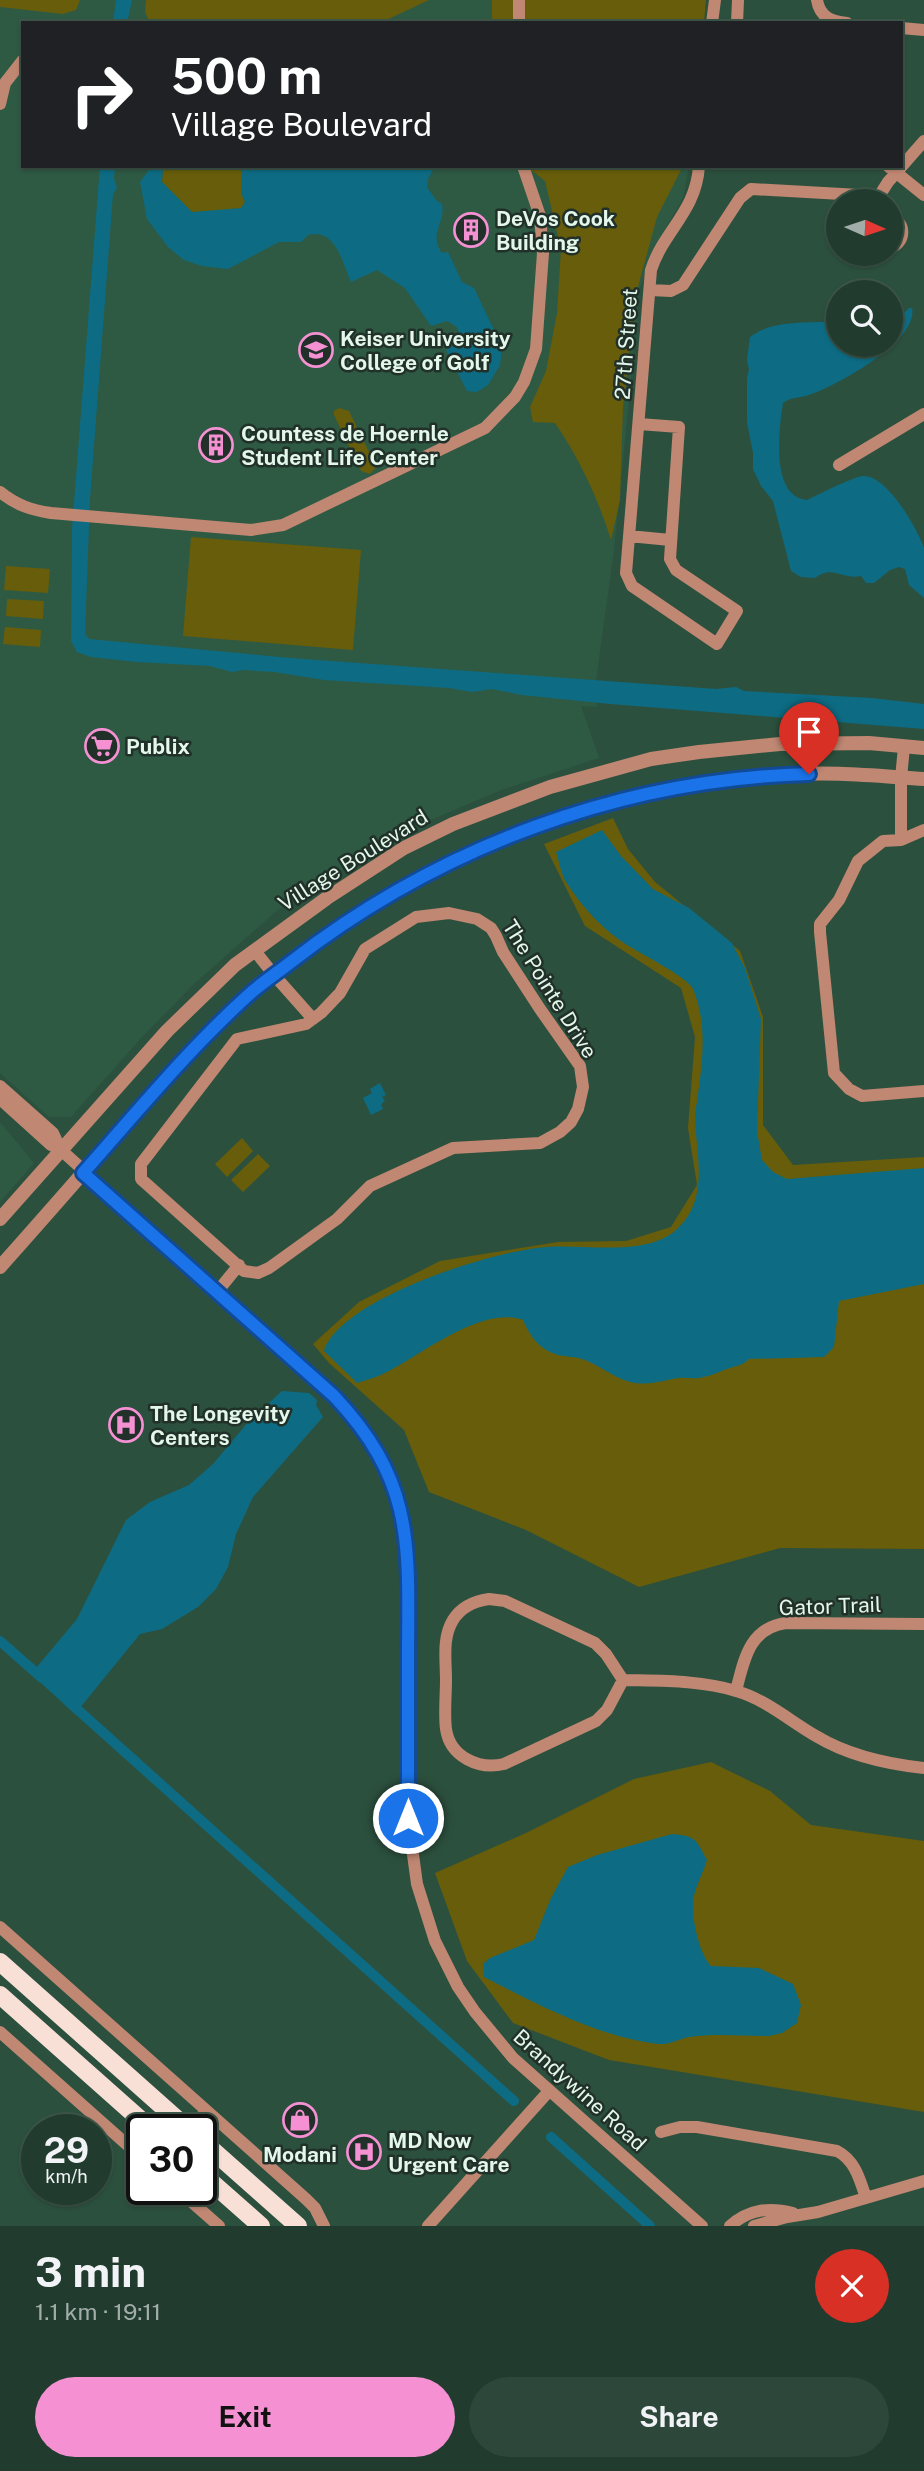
<!DOCTYPE html>
<meta charset="utf-8">
<style>
:root{--surface:#213c2e;--page:#2d473a;--text:#f1f3f6;--muted:#a2adaa;--line:#3e564a;--accent:#f591d3}
body{margin:0;font-family:"Public Sans",sans-serif;background:var(--page);color:var(--text);height:100vh;display:flex;flex-direction:column;font-size:26px;white-space:nowrap}
*{box-sizing:border-box;margin:0}
p{font-size:23px;color:var(--muted)}
.icon{flex:none;width:38px;height:38px;fill:none;stroke:currentColor;stroke-width:2;stroke-linecap:round;stroke-linejoin:round}
.map{position:relative;height:2226px;overflow:hidden}
.side{display:flex;flex-direction:column;background:var(--surface);flex:1}
.side>*{flex:none}
.banner{position:absolute;left:21px;top:21px;width:882px;height:147px;border-radius:0px;box-shadow:0 2px 5px #0004,0 0 0 2px var(--line);background:#202124;color:#fff;overflow:hidden}
.needle{width:46px;rotate:93deg}
.buttons{position:absolute;left:826px;top:189px;display:grid;gap:14px}
.buttons a{display:grid;place-items:center;width:77px;height:77px;border-radius:50%;background:var(--surface);box-shadow:0 2px 5px #0004,0 0 0 2px var(--line);font-size:35px}
.speed{position:absolute;left:21px;top:2114px;display:flex;gap:14px;font-size:35px;font-weight:700;text-align:center}
.speed>*{display:grid;place-content:center;width:91px;height:91px;border-radius:50%;background:var(--surface);box-shadow:0 2px 5px #0004,0 0 0 2px var(--line);line-height:1}
.speed small{font-size:18px;font-weight:400}
.speed .limit{border:4px solid #111;border-radius:10px;background:#fff;color:#111}
.pin{position:absolute;display:grid;place-items:center;width:60px;height:60px;color:#fff;margin:-72px -30px;border-radius:50% 50% 50% 0;rotate:-45deg;box-shadow:0 0 7px #0007}
.pin .icon{rotate:45deg}
.me{position:absolute;width:77px;margin:-38px;rotate:0deg;stroke-linejoin:round;filter:drop-shadow(0 0 5px #0008)}
.turn{display:flex;align-items:center;gap:24px;height:147px;padding:0 35px;font-size:32px}
.turn .icon{width:91px;height:91px;stroke-width:2.5}
.turn b{display:block;font-size:49px;line-height:60px}
.round{display:grid;place-items:center;flex:none;width:74px;height:74px;border-radius:37px;background:var(--page)}
.head{display:flex;align-items:center;justify-content:space-between;height:119px;padding:0 35px}
h1{font-size:42px;font-weight:700;line-height:52px}
.button{display:flex;gap:14px;margin-top:auto;padding:14px 35px}
.button a{flex:1;height:80px;border-radius:42px;background:var(--accent);color:#111;font-size:28px;font-weight:700;line-height:80px;text-align:center}
.button a+a{background:var(--page);color:var(--text)}
.map>svg:first-child{display:block}
.built{fill:#2e5a44}
.green{fill:#675d0a}
.water{fill:#0d6c84}
.lines{fill:none;stroke-linecap:round;stroke-linejoin:round}
.canal{stroke:#0d6c84;stroke-width:10}
.minor{stroke:#c08773;stroke-width:12}
.tertiary{stroke:#c08773;stroke-width:14}
.primary{stroke:#f8e0d7;stroke-width:18}
.route-casing{stroke:#114b97;stroke-width:18}
.route{stroke:#1a73e8;stroke-width:12}
.labels{text-anchor:middle;dominant-baseline:central;stroke-width:5;stroke-linejoin:round;paint-order:stroke}
.poi-label{font-size:21px;font-weight:bold;fill:#e3f7eb;stroke:#213129;text-anchor:start}
.street-label{font-size:21px;fill:#e3f7eb;stroke:#213129}
</style>
<div class="map">
<svg width="924" height="2226" viewBox="0 0 924 2226">
<rect width="100%" height="100%" fill="#2c503e"/>
<path class="built" d="M 0,0 L 704,0 L 703,23 L 23,23 L 23,166 L 689,166 L 683,198 L 664,231 L 640,288 L 614,550 L 596,680 L 597,707 L 581,706 L 599,758 L 501,790 L 433,819 L 363,856 L 274,913 L 195,983 L 143,1036 L 71,1117 L 49,1117 L 0,1073 Z
M 0,1122 L 34,1163 L 0,1202 Z"/>
<path class="green" d="M 0,0 L 80,0 L 76,10 L 63,14 L 0,7 Z
M 146,0 L 429,0 L 380,23 L 150,23 L 145,12 Z
M 492,0 L 706,0 L 704,23 L 492,23 Z
M 155,166 L 241,166 L 241,193 L 245,202 L 241,208 L 236,210 L 192,212 L 162,182 L 163,168 Z
M 526,166 L 683,166 L 657,217 L 636,294 L 623,407 L 620,500 L 611,540 C 598,498 580,460 555,423 L 533,422 L 530,407 L 546,371 L 557,313 L 561,249 L 545,181 Z
M 339,408 L 349,411 L 373,460 L 376,467 L 370,474 L 361,471 L 334,415 L 334,411 Z
M 191,537 L 361,550 L 353,650 L 183,636 Z
M 6,566 L 50,569 L 48,593 L 4,590 Z
M 7,599 L 44,601 L 43,619 L 6,616 Z
M 5,627 L 41,630 L 40,647 L 3,644 Z
M 613,818 L 628,849 L 655,882 L 740,951 L 763,1017 L 763,1125 L 793,1165 L 924,1157 L 924,1549 L 780,1548 L 639,1587 L 526,1530 L 429,1492 L 404,1430 L 329,1363 L 313,1344 L 359,1302 L 440,1261 L 558,1242 L 626,1241 L 671,1227 L 697,1185 L 688,1128 L 695,1037 L 681,988 L 585,926 L 544,844 Z
M 242,1138 L 253,1151 L 227,1177 L 215,1164 Z
M 258,1154 L 270,1166 L 243,1192 L 231,1180 Z
M 711,1762 L 770,1791 L 811,1825 L 924,1841 L 924,2112 L 609,2060 L 513,2023 L 467,1961 L 435,1873 L 526,1833 L 634,1779 Z"/>
<path class="water" d="M 116,0 L 132,0 L 127,23 L 113,23 Z
M 100,166 L 115,166 L 114,179 L 117,188 L 113,194 L 90,499 L 85,634 L 89,639 L 290,658 L 716,689 L 736,687 L 744,691 L 872,698 L 924,704 L 924,729 L 610,704 L 522,695 L 492,689 L 472,692 L 449,688 L 324,680 L 274,672 L 244,670 L 232,672 L 210,666 L 137,662 L 91,657 L 77,652 L 71,641 L 72,529 Z
M 152,166 L 163,167 L 162,182 L 192,212 L 241,208 L 245,202 L 241,193 L 241,166 L 435,166 L 428,179 L 427,187 L 436,200 L 442,204 C 446,223 428,233 442,253 L 448,252 L 462,282 L 474,288 L 502,347 L 500,365 L 488,385 L 477,392 L 467,391 L 446,350 L 456,344 L 459,333 L 457,327 L 447,321 L 431,326 L 405,288 L 377,270 L 351,282 C 342,262 336,228 308,235 L 301,242 L 279,242 L 228,269 L 202,266 L 184,260 L 168,247 L 147,219 L 140,182 Z
M 909,308 L 912,308 C 919,341 836,386 809,395 C 799,398 791,397 783,403 C 779,429 770,497 807,500 C 820,494 850,478 863,476 C 887,475 917,528 924,548 C 924,556 924,587 924,598 L 909,585 L 905,569 L 899,567 L 890,570 L 874,583 L 866,583 L 861,576 C 842,580 833,564 815,578 L 801,577 L 791,571 L 773,501 L 761,486 L 753,469 L 753,453 L 747,422 L 747,378 L 749,369 L 747,360 L 750,337 C 775,318 809,325 838,320 L 838,345 L 891,345 L 891,320 L 899,318 Z
M 602,830 L 621,856 L 653,889 L 689,908 L 732,943 L 745,968 L 761,1019 L 757,1131 L 762,1160 L 773,1172 L 787,1179 L 924,1168 L 924,1284 L 839,1301 L 834,1347 L 824,1357 L 749,1359 C 741,1366 739,1365 730,1368 C 720,1371 712,1376 699,1378 C 692,1379 685,1377 678,1378 C 661,1381 648,1386 630,1382 C 614,1378 598,1364 582,1359 C 573,1356 564,1357 555,1354 C 538,1348 530,1336 523,1320 C 480,1305 421,1356 383,1374 C 375,1378 365,1380 357,1383 L 324,1351 C 341,1298 495,1250 547,1247 C 584,1244 646,1257 676,1230 C 709,1201 697,1158 695,1120 C 695,1111 697,1103 698,1094 C 703,1060 707,1022 693,989 C 688,977 637,952 624,943 C 601,928 580,904 566,882 C 561,874 559,861 556,852 Z
M 380,1083 L 386,1095 L 382,1097 L 385,1101 L 381,1104 L 383,1109 L 371,1115 L 363,1098 L 372,1093 L 370,1089 Z
M 282,1391 L 309,1393 L 317,1400 L 316,1405 L 323,1417 L 253,1497 L 236,1534 L 228,1567 L 216,1589 L 198,1607 L 162,1629 L 140,1634 L 75,1714 L 31,1674 L 77,1619 L 126,1520 L 150,1502 L 189,1485 L 213,1464 L 249,1421 Z
M 672,1834 C 697,1836 696,1840 707,1860 C 704,1871 698,1881 695,1892 C 689,1911 698,1952 711,1966 L 759,1968 L 793,1984 L 801,2005 L 797,2023 L 782,2033 L 769,2036 C 743,2036 715,2033 689,2037 C 678,2039 671,2045 658,2044 C 598,2037 537,2004 484,1977 L 483,1964 L 490,1958 L 534,1940 L 551,1898 L 568,1867 L 597,1855 Z"/>
<g class="lines">
<path class="canal" d="M 0,1641 L 42,1678
M 68,1701 L 514,2101
M 551,2137 L 650,2226"/>
<path class="minor" d="M 817,0 C 820,18 832,21 847,23
M 519,23 L 519,0
M 712,23 L 715,0
M 737,23 L 738,0
M 901,28 L 924,30
M 0,104 L 5,83 L 23,60
M 888,166 L 924,195
M 876,201 L 888,182 L 924,141
M 891,217 C 906,224 906,240 891,248
M 650,290 L 671,291 L 683,285 L 740,198 L 751,189 L 877,196
M 639,424 L 679,427 L 670,559 L 676,570 L 737,611 L 717,644 L 632,586 L 626,573 L 651,270 C 664,230 696,212 699,166
M 839,465 L 924,414
M 0,492 C 16,505 31,510 51,513 L 251,530 L 283,525 L 485,428 L 515,397 L 524,382 L 536,349 L 543,253 L 540,216 L 523,166
M 629,536 L 670,540
M 924,830 L 901,840 L 883,841 L 858,861 L 839,900 L 820,924 L 820,932 L 834,1073 L 849,1089 L 862,1096 L 924,1091
M 901,840 L 901,778 L 904,747
M 449,913 L 477,919 L 491,928 L 496,936 L 503,952 L 540,1009 L 580,1066 L 583,1087 L 578,1109 L 571,1122 L 560,1132 L 540,1143 L 453,1148 L 370,1186 L 337,1219 L 269,1268 L 258,1273 L 244,1271 L 141,1179 L 141,1164 L 237,1039 L 306,1024 L 321,1013 L 340,993 L 365,949 L 416,917 Z
M 255,951 L 274,975 L 313,1019
M 0,1086 L 53,1133 L 61,1150
M 0,1099 L 51,1145 L 61,1150 L 334,1396 C 377,1441 401,1491 408,1553 L 408,1818 L 417,1884 L 435,1941 L 458,1987 L 475,2012 L 513,2058 L 702,2226
M 217,1292 L 239,1265
M 489,1599 L 505,1601 L 595,1643 L 606,1654 L 623,1680 L 607,1710 L 596,1721 L 504,1764 C 479,1770 450,1757 446,1729 C 444,1713 446,1696 446,1680 C 446,1660 442,1638 453,1620 C 461,1607 475,1601 489,1599 Z
M 623,1680 C 660,1681 700,1680 736,1691 C 765,1699 790,1721 816,1736 C 849,1756 886,1764 924,1768
M 736,1691 C 744,1660 749,1628 786,1623 L 924,1624
M 0,1927 L 306,2199 L 315,2208 L 324,2226
M 0,2032 L 142,2158
M 187,2130 L 207,2111
M 661,2132 L 680,2127 L 697,2127 L 837,2151 C 855,2160 860,2180 866,2198
M 177,2189 L 219,2226
M 428,2226 L 549,2091
M 730,2226 C 749,2209 769,2207 793,2213
M 754,2226 L 787,2217 L 818,2212 L 924,2181"/>
<path class="tertiary" d="M 0,1219 L 167,1031 L 235,965 L 327,898 L 404,848 L 453,824 L 550,787 L 651,759 L 699,752 L 780,744 L 869,743 L 924,748
M 0,1267 C 42,1220 83,1173 124,1126 C 166,1079 206,1032 254,991 C 400,864 589,789 781,775 C 829,771 876,776 924,779"/>
<path class="primary" d="M 0,1962 L 189,2130
M 0,1995 L 152,2130
M 201,2140 L 298,2226
M 201,2173 L 261,2226"/>
</g>
<g class="lines">
<g class="route-casing">
<path id="route" d="M 408,1818 C 408,1761 408,1704 408,1647 C 409,1540 412,1479 334,1396 L 83,1173 C 138,1111 191,1046 253,991 C 265,981 278,972 291,962 C 439,847 621,779 809,774"/>
</g>
<use href="#route" class="route"/>
</g>
<defs>
<g id="building-ring" transform="scale(1.75)"><circle r="9.5" fill="#213129" stroke="#f591d3" stroke-width="1.5"/><path d="M-4-6H4V6H1V3H-1V6H-4ZM-2.5-4.3h1.7v1.8h-1.7ZM.8-4.3h1.7v1.8H.8ZM-2.5-1h1.7V.8h-1.7ZM.8-1h1.7V.8H.8Z" fill="#f591d3"/></g>
<g id="university-ring" transform="scale(1.75)"><circle r="9.5" fill="#213129" stroke="#f591d3" stroke-width="1.5"/><path d="M0-5L7-2L0 1L-7-2ZM-4 1L0 2.5L4 1V4Q0 6-4 4Z" fill="#f591d3"/></g>
<g id="supermarket-ring" transform="scale(1.75)"><circle r="9.5" fill="#213129" stroke="#f591d3" stroke-width="1.5"/><path d="M-6-5.5h2.5l.6 2H6L4.5 2H-2.5L-4.4-4H-6ZM-1.5 3.2a1.3 1.3 0 1 0 .1 0ZM3 3.2a1.3 1.3 0 1 0 .1 0Z" fill="#f591d3"/></g>
<g id="hospital-ring" transform="scale(1.75)"><circle r="9.5" fill="#213129" stroke="#f591d3" stroke-width="1.5"/><path d="M-5-5h3v3.5h4V-5h3V5h-3V1.5h-4V5h-3Z" fill="#f591d3"/></g>
<g id="shop-ring" transform="scale(1.75)"><circle r="9.5" fill="#213129" stroke="#f591d3" stroke-width="1.5"/><path d="M-5-2.5h2.3a2.7 3.5 0 0 1 5.4 0H5L5.5 6h-11ZM-1.5-2.5h3a1.5 2.3 0 0 0-3 0Z" fill="#f591d3"/></g>
</defs>
<g fill-rule="evenodd">
<use href="#building-ring" x="471" y="230"/>
<use href="#university-ring" x="316" y="350"/>
<use href="#building-ring" x="216" y="445"/>
<use href="#supermarket-ring" x="102" y="746"/>
<use href="#hospital-ring" x="126" y="1425"/>
<use href="#shop-ring" x="300" y="2120"/>
<use href="#hospital-ring" x="364" y="2152"/>
</g>
<g class="labels">
<g class="poi-label">
<text x="496" y="218">DeVos Cook<tspan x="496" dy="24">Building</tspan></text>
<text x="340" y="338">Keiser University<tspan x="340" dy="24">College of Golf</tspan></text>
<text x="241" y="433">Countess de Hoernle<tspan x="241" dy="24">Student Life Center</tspan></text>
<text x="126" y="746">Publix</text>
<text x="150" y="1413">The Longevity<tspan x="150" dy="24">Centers</tspan></text>
<text x="388" y="2140">MD Now<tspan x="388" dy="24">Urgent Care</tspan></text>
<text x="300" y="2154" text-anchor="middle">Modani</text>
</g>
<g class="street-label">
<text transform="translate(626 344) rotate(-86)">27th Street</text>
<text transform="translate(353 860) rotate(-32)">Village Boulevard</text>
<text transform="translate(550 989) rotate(58)">The Pointe Drive</text>
<text transform="translate(830 1606) rotate(-2)">Gator Trail</text>
<text transform="translate(580 2090) rotate(42)">Brandywine Road</text>
</g>
</g>
</svg>
<div class="buttons">
<a><svg class="needle" viewBox="-14 -14 28 28"><path d="M0-13l5 13h-10z" fill="#e53935"/><path d="M0 13l5-13h-10z" fill="#a2adaa"/></svg></a>
<a><svg class="icon" aria-label="search" viewBox="0 0 24 24"><circle cx="10" cy="10" r="6"/><path d="M15 15l6 6"/></svg></a>
</div>
<div class="speed"><div>29<small>km/h</small></div><div class="limit">30</div></div>
<div class="pin" style="left:809px;top:774px;background:#d93025"><svg class="icon" aria-label="arrive" viewBox="0 0 24 24"><path d="M6 21V4h12l-3 4 3 4H6"/></svg></div>
<svg class="me" style="left:408px;top:1818px" viewBox="-20 -20 40 40"><circle r="17" fill="#1a73e8" stroke="#fff" stroke-width="3"/><path d="M0-11L8 9 0 5-8 9z" fill="#fff"/></svg>
<div class="banner">
<div class="turn"><svg class="icon" aria-label="right" viewBox="0 0 24 24"><path d="M7 20v-9h11M14 6l5 5-5 5"/></svg><div><b>500 m</b>Village Boulevard</div></div>
</div>
</div>
<section class="side">
<div class="head"><div><h1>3 min</h1><p>1.1 km · 19:11</p></div><a class="round" style="background:#d93025;color:#fff"><svg class="icon" aria-label="close" viewBox="0 0 24 24"><path d="M6 6l12 12M18 6L6 18"/></svg></a></div>
<div class="button"><a>Exit</a><a>Share</a></div>
</section>
